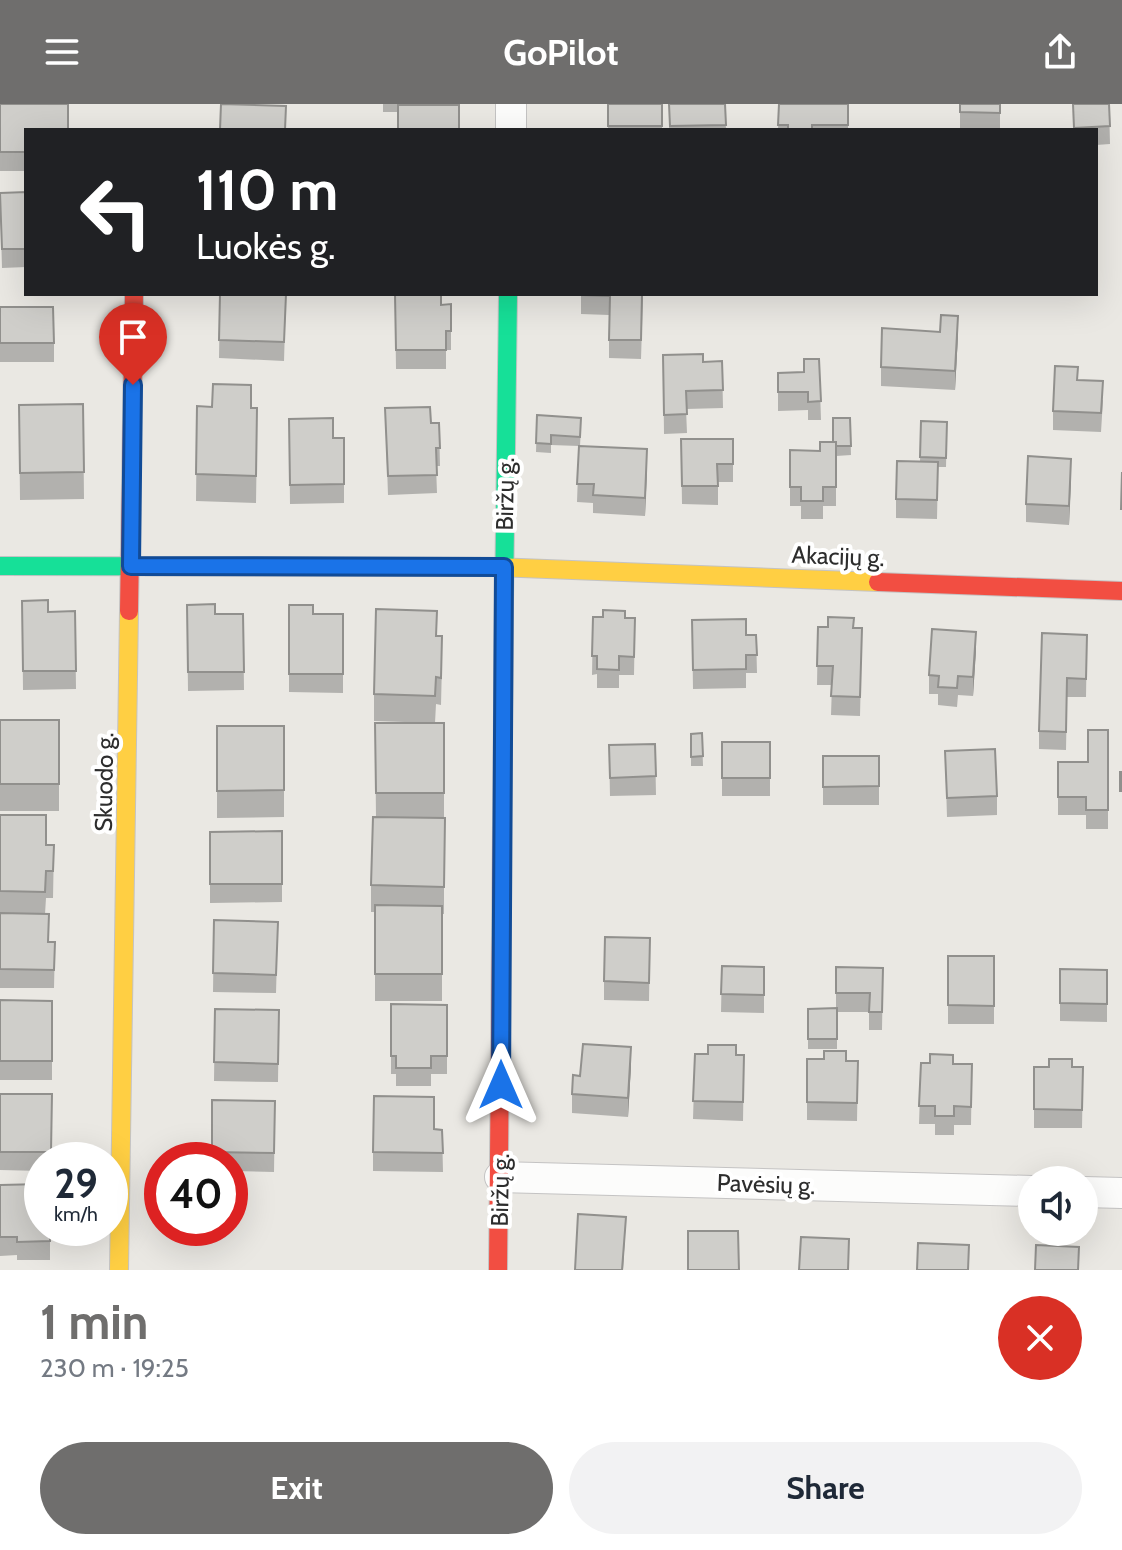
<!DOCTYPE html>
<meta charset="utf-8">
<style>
:root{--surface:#fff;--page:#f2f2f3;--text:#1f2937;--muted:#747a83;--accent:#6f6e6d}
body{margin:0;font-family:Cabin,sans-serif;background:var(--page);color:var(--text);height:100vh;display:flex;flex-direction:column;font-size:30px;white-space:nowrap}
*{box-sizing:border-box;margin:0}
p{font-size:26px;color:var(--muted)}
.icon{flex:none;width:44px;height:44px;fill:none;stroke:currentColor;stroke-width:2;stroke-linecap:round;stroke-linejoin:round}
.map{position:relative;height:1166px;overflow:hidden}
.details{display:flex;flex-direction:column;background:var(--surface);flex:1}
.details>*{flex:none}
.guide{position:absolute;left:24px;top:24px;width:1074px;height:168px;border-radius:0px;box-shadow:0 8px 32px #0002;background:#202124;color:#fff;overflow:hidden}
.controls{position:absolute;left:1018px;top:1062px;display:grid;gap:16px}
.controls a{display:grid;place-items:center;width:80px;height:80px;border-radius:50%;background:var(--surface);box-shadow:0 8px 32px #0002;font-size:40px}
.speed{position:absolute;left:24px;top:1038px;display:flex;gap:16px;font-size:40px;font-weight:700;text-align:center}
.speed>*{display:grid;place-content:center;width:104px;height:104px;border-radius:50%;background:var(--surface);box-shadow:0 8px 32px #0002;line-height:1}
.speed small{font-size:20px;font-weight:400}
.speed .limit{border:12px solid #d22;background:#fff;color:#111}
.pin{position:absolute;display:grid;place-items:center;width:68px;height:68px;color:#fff;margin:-82px -34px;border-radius:50% 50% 50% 0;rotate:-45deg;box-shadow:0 0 8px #0007}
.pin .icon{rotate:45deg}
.me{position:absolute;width:88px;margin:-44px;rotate:0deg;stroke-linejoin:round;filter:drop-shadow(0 0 6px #0008)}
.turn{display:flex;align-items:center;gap:28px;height:168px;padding:0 40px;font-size:36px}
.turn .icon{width:104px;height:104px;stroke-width:2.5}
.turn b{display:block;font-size:56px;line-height:68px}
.round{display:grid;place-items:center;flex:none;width:84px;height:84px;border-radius:42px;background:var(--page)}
.head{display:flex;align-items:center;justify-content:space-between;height:136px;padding:0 40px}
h1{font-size:48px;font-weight:700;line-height:60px;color:var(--accent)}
.primary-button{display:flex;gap:16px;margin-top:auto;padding:16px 40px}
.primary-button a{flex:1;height:92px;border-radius:48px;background:var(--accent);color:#fff;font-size:32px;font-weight:700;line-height:92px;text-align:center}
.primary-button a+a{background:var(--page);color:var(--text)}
header{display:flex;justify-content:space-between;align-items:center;height:104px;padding:0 40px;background:var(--accent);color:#fff;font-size:36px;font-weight:700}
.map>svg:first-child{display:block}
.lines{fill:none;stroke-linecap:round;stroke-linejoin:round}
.street-casing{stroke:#c4c3c3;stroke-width:32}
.fast-casing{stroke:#c4c3c3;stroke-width:20}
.slow-casing{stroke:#c4c3c3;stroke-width:20}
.jam-casing{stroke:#c4c3c3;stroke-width:20}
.street{stroke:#fcfcfb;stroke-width:30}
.fast{stroke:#16e098;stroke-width:18}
.slow{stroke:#ffcf43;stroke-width:18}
.jam{stroke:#f24e42;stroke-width:18}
.wall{fill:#b2b1ae}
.shaded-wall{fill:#91908d}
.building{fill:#cfceca;stroke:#91908d;stroke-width:2}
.route-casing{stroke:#114b97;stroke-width:20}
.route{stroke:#1a73e8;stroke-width:14}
.labels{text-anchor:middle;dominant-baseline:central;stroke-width:8;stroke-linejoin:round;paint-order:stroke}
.street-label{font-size:24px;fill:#2d2d2d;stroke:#fff}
</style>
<header><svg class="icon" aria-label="menu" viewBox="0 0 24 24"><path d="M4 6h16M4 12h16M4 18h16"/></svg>GoPilot<svg class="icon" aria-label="share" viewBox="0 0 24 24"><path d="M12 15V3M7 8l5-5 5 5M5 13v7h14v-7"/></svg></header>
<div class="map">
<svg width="1122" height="1166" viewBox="0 0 1122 1166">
<rect width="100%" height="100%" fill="#eae8e3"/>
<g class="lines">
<g class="street-casing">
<path id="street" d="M 511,26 L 511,0
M 500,1073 L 1032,1087
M 1084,1088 L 1122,1089"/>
</g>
<g class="fast-casing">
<path id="fast" d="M 0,462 L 494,463
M 504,497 L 508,190"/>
</g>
<g class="slow-casing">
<path id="slow" d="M 494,463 L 878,478
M 119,1166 L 129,507"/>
</g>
<g class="jam-casing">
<path id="jam" d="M 878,478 L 1122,487
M 129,507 L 134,190
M 498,1166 L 504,497"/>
</g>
<use href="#street" class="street"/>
<use href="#fast" class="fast"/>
<use href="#slow" class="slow"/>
<use href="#jam" class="jam"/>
</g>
<path class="wall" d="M 0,0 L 26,26 L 26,67 L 0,67 Z
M 383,0 L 421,0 L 421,1 L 398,8 L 383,8 Z
M 608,0 L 662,0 L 662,26 L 608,26 Z
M 669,0 L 725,0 L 726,26 L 669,26 Z
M 779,0 L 848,0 L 848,26 L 778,26 Z
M 960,0 L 1000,0 L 1000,26 L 960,26 Z
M 1073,0 L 1109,0 L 1110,40 L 1096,41 L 1096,26 L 1074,26 Z
M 26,88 L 26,163 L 2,164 L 0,89 Z
M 220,190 L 286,190 L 284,257 L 219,254 Z
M 395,190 L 441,201 L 451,227 L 451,246 L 446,246 L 446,265 L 396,265 Z
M 581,190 L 659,190 L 643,191 L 641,255 L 609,254 L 609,211 L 581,210 Z
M 0,203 L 54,239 L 54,258 L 0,258 Z
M 958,231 L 955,286 L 881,282 L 881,263 Z
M 663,251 L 703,258 L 722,257 L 723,304 L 686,305 L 687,329 L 664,330 Z
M 819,255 L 821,316 L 808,316 L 808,306 L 778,307 L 778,269 L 804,268 Z
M 1103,296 L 1101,328 L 1053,326 L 1053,307 Z
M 83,300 L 84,395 L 20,396 L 19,301 Z
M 197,302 L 251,304 L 257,331 L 256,399 L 196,397 Z
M 385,304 L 431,319 L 439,319 L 440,362 L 436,362 L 437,389 L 388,391 Z
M 537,311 L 581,323 L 580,342 L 647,364 L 645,412 L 593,409 L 593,399 L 577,398 L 579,342 L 551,341 L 551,349 L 536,348 Z
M 850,314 L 851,351 L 836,352 L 836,402 L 823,402 L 823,415 L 801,415 L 801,402 L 790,402 L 790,346 L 820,347 L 833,338 Z
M 289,315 L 333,334 L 344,334 L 344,399 L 290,400 Z
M 921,317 L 947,318 L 946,363 L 938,363 L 937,415 L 896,414 L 896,395 L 920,358 Z
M 681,335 L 733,335 L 733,378 L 718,378 L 718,401 L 682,400 Z
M 1071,373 L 1069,421 L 1026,418 L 1026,400 Z
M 22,497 L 48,508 L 75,507 L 76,585 L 23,586 Z
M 187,501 L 215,510 L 243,510 L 244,586 L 188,587 Z
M 289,501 L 313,510 L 343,510 L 343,589 L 289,588 Z
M 593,513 L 635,514 L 634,571 L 619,571 L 619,584 L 597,584 L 597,570 L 592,571 Z
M 692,516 L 746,531 L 756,531 L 757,569 L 746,569 L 746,584 L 693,585 Z
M 818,523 L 862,524 L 860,612 L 831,611 L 832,581 L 817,581 Z
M 1087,531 L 1086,593 L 1067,593 L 1066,646 L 1039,645 L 1039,627 Z
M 437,532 L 442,559 L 441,601 L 436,600 L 435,619 L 374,617 L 374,590 Z
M 976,546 L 973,592 L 958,591 L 957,603 L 938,601 L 938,590 L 929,590 L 929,571 Z
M 0,616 L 59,616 L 59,707 L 0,707 Z
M 375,619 L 444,619 L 444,810 L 442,810 L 442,897 L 375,897 L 375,808 L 371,808 L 371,781 L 376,713 Z
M 217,622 L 284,622 L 284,713 L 217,714 Z
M 1108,626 L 1108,725 L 1086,725 L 1086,711 L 1058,711 L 1058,658 L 1088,658 Z
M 702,629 L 703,662 L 691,662 L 691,630 Z
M 722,638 L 770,638 L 770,692 L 722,692 Z
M 655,640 L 656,691 L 610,692 L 609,641 Z
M 945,647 L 997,692 L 997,711 L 947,713 Z
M 823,652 L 879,652 L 879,701 L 823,701 Z
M 0,711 L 46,741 L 54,741 L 53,794 L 46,794 L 45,810 L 49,838 L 55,838 L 54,884 L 0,884 Z
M 282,727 L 282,798 L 210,799 L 210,728 Z
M 214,816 L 278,818 L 276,889 L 213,888 Z
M 650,834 L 649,897 L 604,896 L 604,877 Z
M 948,852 L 994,852 L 994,920 L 948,920 Z
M 722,862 L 764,863 L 764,909 L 721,908 Z
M 883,864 L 882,926 L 869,926 L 869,908 L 837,908 L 837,945 L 808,945 L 808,905 L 836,904 L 836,889 Z
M 1060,865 L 1107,866 L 1107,918 L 1060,917 Z
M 0,896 L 52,897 L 52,976 L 0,976 Z
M 391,900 L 447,901 L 447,970 L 431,970 L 431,982 L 396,982 L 396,970 L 391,970 Z
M 215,905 L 279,906 L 278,978 L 214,977 Z
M 695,950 L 744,951 L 743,1017 L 693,1015 Z
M 846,957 L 858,957 L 857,1017 L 807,1016 L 807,998 Z
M 921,959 L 972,960 L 971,1021 L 954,1021 L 954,1031 L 935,1031 L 935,1020 L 919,1020 Z
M 631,962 L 628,1013 L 572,1009 L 572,990 L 580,972 Z
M 1034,963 L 1083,963 L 1082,1024 L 1034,1024 Z
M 0,990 L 52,990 L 51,1056 L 42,1056 L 42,1067 L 0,1066 Z
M 212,996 L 275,997 L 274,1068 L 230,1067 L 230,1056 L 212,1056 Z
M 442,1026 L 443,1068 L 373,1067 L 373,1048 Z
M 0,1081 L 42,1124 L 50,1137 L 50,1156 L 17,1156 L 17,1151 L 0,1152 Z"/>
<path class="shaded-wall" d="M 958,212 L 958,231 L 955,286 L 955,267 Z
M 647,345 L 647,364 L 645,412 L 645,394 Z
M 1071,355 L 1071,373 L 1069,421 L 1069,402 Z
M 976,528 L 976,546 L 973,592 L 973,573 Z
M 631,943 L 631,962 L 628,1013 L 628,994 Z
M 626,1113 L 623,1166 L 622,1166 Z"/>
<path class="building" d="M 0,0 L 68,0 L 68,26 L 26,26 L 26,48 L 0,48 Z
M 221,0 L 286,2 L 285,26 L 220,26 Z
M 608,0 L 662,0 L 662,22 L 608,22 Z
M 669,0 L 725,0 L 726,21 L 670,22 Z
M 779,0 L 848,0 L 848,21 L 812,21 L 812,26 L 788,26 L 788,21 L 778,21 Z
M 960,0 L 1000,0 L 1000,9 L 960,8 Z
M 1073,0 L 1109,0 L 1110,22 L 1074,24 Z
M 398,1 L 459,1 L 459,26 L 398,26 Z
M 26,88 L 26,145 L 2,145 L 0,89 Z
M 220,190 L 286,190 L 284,238 L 219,236 Z
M 395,190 L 441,190 L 441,201 L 451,200 L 451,227 L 446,227 L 446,246 L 396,246 Z
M 581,190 L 642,190 L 641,236 L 609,236 L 610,192 L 581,191 Z
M 0,203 L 53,203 L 54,239 L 0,239 Z
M 941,211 L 958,212 L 955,267 L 881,263 L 882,224 L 940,228 Z
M 703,250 L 703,258 L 722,257 L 723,286 L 686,287 L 687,310 L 664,311 L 663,251 Z
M 804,255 L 819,255 L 821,297 L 808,298 L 808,288 L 778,288 L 778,269 L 804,268 Z
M 1055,262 L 1078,263 L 1077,276 L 1103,277 L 1101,309 L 1053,307 Z
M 213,280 L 251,281 L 251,304 L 257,304 L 256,372 L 196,370 L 197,302 L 212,303 Z
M 83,300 L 84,368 L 20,369 L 19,301 Z
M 430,303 L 431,319 L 439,319 L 440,344 L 436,344 L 437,371 L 388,372 L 385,304 Z
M 537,311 L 581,314 L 580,333 L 551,331 L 551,340 L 536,339 Z
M 333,314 L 333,334 L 344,334 L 344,380 L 290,381 L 289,315 Z
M 833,314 L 850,314 L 851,342 L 836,342 L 836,338 L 833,338 Z
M 921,317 L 947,318 L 946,354 L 920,353 Z
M 681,335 L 733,335 L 733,360 L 717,360 L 718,382 L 682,382 Z
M 820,338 L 836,338 L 836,383 L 823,383 L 823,397 L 801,397 L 801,383 L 790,383 L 790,346 L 820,347 Z
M 579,342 L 647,345 L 645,394 L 593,391 L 594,380 L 577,380 Z
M 1028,352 L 1071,355 L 1069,402 L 1026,400 Z
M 897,357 L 938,358 L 937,396 L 896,395 Z
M 1122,368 L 1122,405 L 1121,405 Z
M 48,496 L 48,508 L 75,507 L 76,567 L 23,567 L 22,497 Z
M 215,500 L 215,510 L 243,510 L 244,568 L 188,568 L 187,501 Z
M 289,501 L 313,501 L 313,510 L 343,510 L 343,570 L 289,570 Z
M 376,505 L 437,507 L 436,532 L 442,532 L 441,574 L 436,573 L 435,592 L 374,590 Z
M 603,506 L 625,507 L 625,514 L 635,514 L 634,553 L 619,552 L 619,566 L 597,565 L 597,552 L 592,552 L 593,513 L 603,513 Z
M 828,513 L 854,514 L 853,524 L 862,524 L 860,593 L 831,592 L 833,562 L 817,562 L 818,523 L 828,523 Z
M 746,515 L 746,531 L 756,531 L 757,551 L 746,551 L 746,565 L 693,566 L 692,516 Z
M 932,525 L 976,528 L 973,573 L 958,572 L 957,584 L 938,583 L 939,572 L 929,571 Z
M 1042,529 L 1087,531 L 1086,575 L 1067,574 L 1066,628 L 1039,627 Z
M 0,616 L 59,616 L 59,680 L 0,680 Z
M 375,619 L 444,619 L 444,689 L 376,689 Z
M 217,622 L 284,622 L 284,686 L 217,687 Z
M 1088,626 L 1108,626 L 1108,706 L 1086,706 L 1086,693 L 1058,693 L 1058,658 L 1088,658 Z
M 702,629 L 703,652 L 691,653 L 691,630 Z
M 722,638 L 770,638 L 770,674 L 722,674 Z
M 655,640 L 656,672 L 610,674 L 609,641 Z
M 995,645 L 997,692 L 947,694 L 945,647 Z
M 823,652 L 879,652 L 879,682 L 823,683 Z
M 1120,668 L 1122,668 L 1122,687 L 1120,687 Z
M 0,711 L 46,711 L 46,741 L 54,741 L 53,767 L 46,767 L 45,788 L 0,787 Z
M 373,713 L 445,714 L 444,783 L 371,781 Z
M 282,727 L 282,780 L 210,780 L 210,728 Z
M 375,801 L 442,802 L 442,870 L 375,870 Z
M 0,809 L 49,810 L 48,838 L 55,838 L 54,866 L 0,865 Z
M 214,816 L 278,818 L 276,871 L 213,869 Z
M 605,833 L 650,834 L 649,879 L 604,877 Z
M 948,852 L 994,852 L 994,902 L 948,901 Z
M 722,862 L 764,863 L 764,891 L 721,890 Z
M 836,863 L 883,864 L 882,908 L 869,908 L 870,889 L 836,889 Z
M 1060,865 L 1107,866 L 1107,900 L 1060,899 Z
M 0,896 L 52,897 L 52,957 L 0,957 Z
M 391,900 L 447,901 L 447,952 L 431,952 L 431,964 L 396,964 L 396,952 L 391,952 Z
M 837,904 L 837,935 L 808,935 L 808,905 Z
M 215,905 L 279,906 L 278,960 L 214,958 Z
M 583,940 L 631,943 L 628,994 L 572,990 L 573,971 L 580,972 Z
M 708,941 L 736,941 L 736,951 L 744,951 L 743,998 L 693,997 L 695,950 L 708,950 Z
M 824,947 L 846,947 L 846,957 L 858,957 L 857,999 L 807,998 L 807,955 L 824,955 Z
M 930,950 L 953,951 L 953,960 L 972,960 L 971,1003 L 954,1002 L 954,1012 L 935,1012 L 935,1002 L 919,1002 L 921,959 L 930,959 Z
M 1049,955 L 1072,955 L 1072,963 L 1083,963 L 1082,1006 L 1034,1005 L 1034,963 L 1049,963 Z
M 0,990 L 52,990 L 51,1048 L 0,1048 Z
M 374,992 L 434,993 L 434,1025 L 442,1026 L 443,1049 L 373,1048 Z
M 212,996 L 275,997 L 274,1049 L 212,1048 Z
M 42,1080 L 42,1124 L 50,1124 L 50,1137 L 17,1138 L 17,1133 L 0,1133 L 0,1081 Z
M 578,1110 L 626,1113 L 622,1166 L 575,1166 Z
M 688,1127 L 738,1127 L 739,1166 L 688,1166 Z
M 801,1133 L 849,1135 L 848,1166 L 799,1166 Z
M 918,1139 L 969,1141 L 968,1166 L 917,1166 Z
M 1036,1141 L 1079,1143 L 1078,1166 L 1035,1166 Z"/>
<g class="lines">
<g class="route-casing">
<path id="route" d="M 133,281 L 131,462 L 504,463 L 501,981"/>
</g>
<use href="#route" class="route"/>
</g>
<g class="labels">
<g class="street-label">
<text transform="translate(505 390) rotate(-89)">Biržų g.</text>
<text transform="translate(838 452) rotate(2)">Akacijų g.</text>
<text transform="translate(104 678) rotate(-89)">Skuodo g.</text>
<text transform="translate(766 1080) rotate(2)">Pavėsių g.</text>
<text transform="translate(500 1086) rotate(-89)">Biržų g.</text>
</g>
</g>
</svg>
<div class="controls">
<a><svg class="icon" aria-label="sound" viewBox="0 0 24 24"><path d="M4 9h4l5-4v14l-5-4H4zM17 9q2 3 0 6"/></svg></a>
</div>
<div class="speed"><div>29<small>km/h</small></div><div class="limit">40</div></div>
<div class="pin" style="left:133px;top:281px;background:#d93025"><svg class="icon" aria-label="arrive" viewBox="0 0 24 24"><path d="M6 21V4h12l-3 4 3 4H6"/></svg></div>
<svg class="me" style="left:501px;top:981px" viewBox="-20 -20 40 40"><path d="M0-17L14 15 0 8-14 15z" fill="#1a73e8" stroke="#fff" stroke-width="4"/></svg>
<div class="guide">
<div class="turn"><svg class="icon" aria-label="left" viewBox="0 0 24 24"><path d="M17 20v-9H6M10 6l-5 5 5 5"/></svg><div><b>110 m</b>Luokės g.</div></div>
</div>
</div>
<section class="details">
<div class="head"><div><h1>1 min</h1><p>230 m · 19:25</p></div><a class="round" style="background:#d93025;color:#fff"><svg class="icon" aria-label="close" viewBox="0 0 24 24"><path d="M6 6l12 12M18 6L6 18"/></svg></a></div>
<div class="primary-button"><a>Exit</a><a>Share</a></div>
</section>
